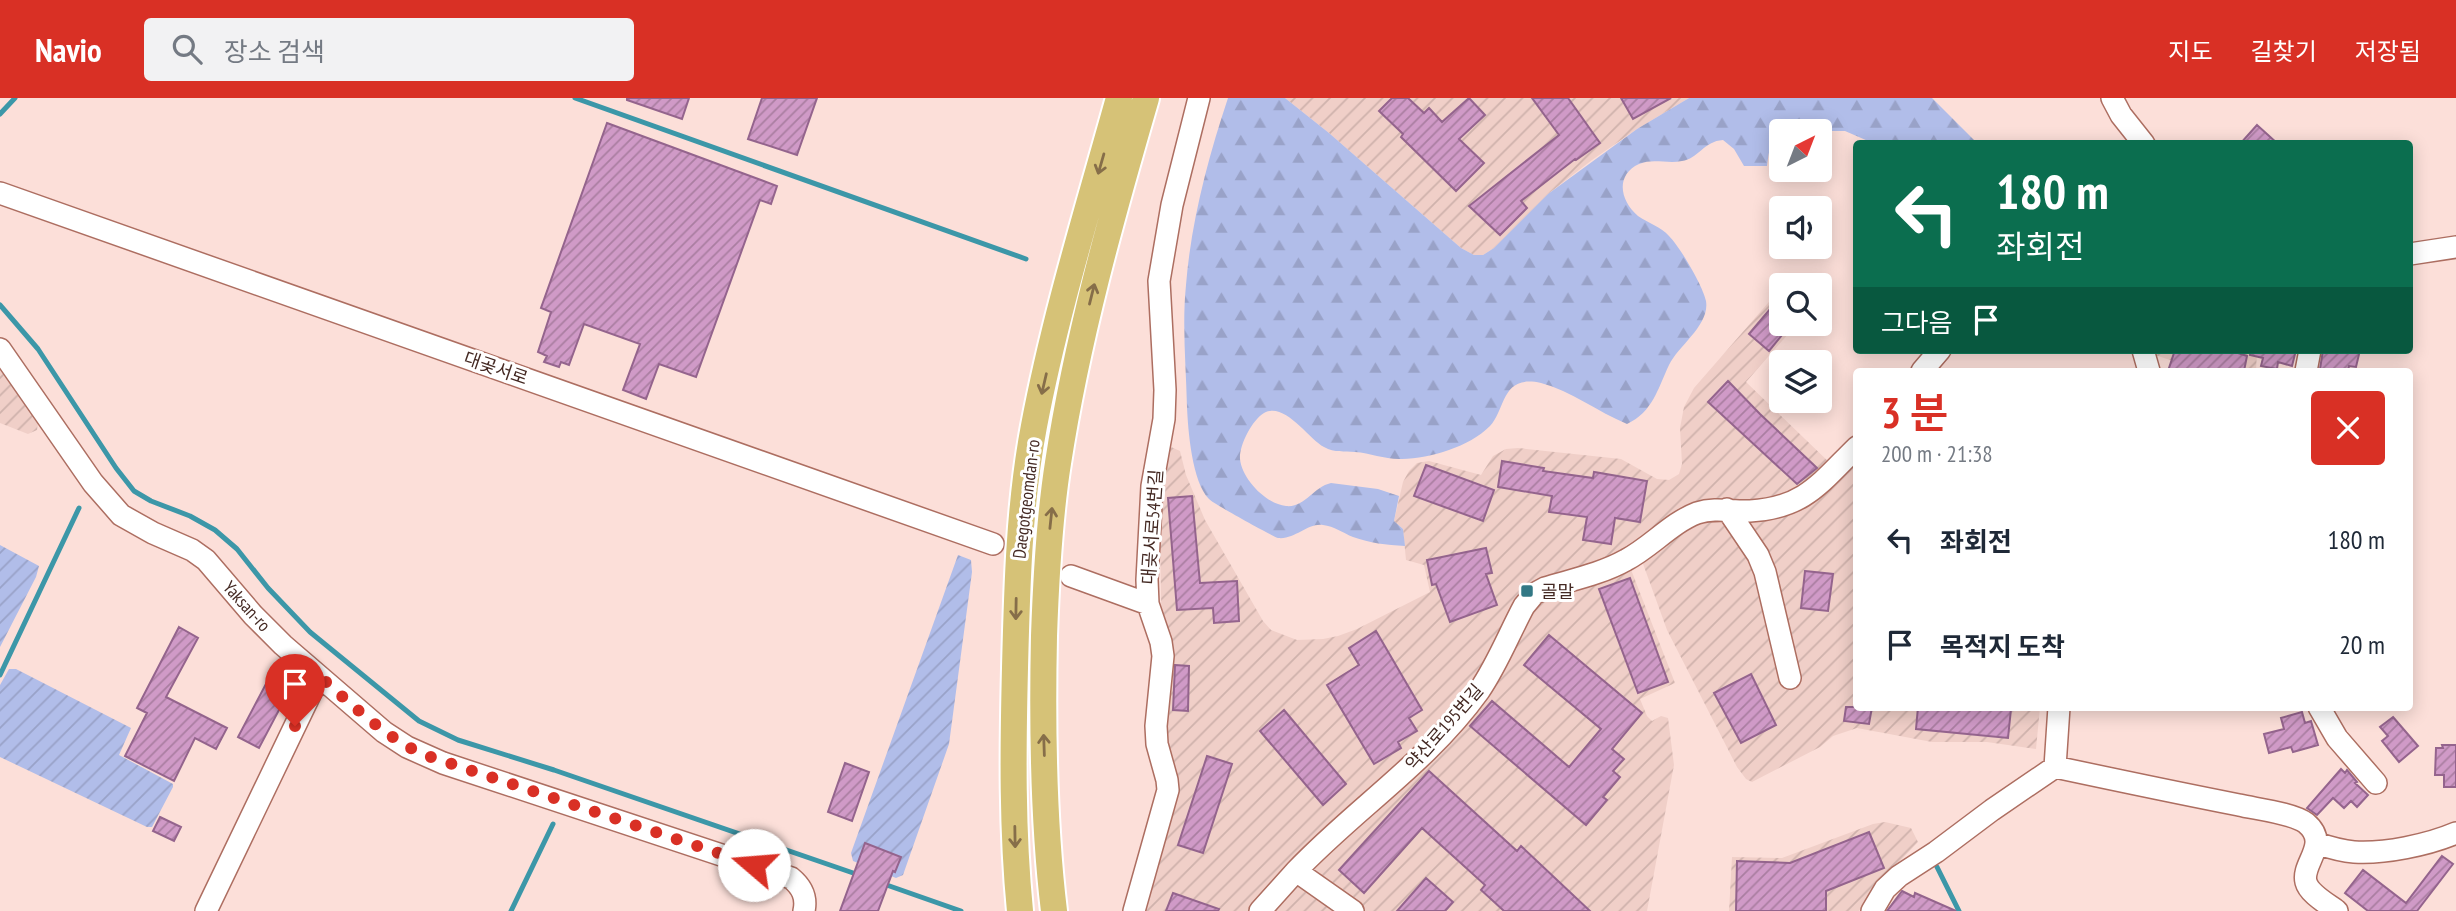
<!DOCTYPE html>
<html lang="ko">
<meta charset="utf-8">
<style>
:root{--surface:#fff;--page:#f2f2f3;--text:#1f2937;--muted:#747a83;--accent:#d93025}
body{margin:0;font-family:"PT Sans Narrow","Noto Sans KR",sans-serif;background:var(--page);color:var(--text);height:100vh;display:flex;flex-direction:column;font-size:26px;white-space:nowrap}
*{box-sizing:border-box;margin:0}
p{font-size:23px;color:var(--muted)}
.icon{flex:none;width:38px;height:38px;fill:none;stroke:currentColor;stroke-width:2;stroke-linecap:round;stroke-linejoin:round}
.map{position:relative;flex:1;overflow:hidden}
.drawer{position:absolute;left:1853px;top:270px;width:560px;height:343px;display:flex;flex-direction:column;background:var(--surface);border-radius:7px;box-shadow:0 4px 18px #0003}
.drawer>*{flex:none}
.banner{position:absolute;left:1853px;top:42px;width:560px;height:214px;border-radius:7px;box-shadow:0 4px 18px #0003;background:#0b6e4f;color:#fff;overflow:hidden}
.needle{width:46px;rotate:42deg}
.fabs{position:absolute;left:1769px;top:21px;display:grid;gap:14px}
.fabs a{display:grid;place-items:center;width:63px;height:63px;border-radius:7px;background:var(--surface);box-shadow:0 4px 18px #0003;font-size:35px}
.pin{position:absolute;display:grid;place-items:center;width:60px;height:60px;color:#fff;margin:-72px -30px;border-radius:50% 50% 50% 0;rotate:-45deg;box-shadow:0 0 7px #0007}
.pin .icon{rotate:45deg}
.me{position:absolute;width:77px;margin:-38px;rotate:288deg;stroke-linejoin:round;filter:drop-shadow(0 0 5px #0008)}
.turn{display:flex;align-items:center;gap:24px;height:147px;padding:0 28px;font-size:32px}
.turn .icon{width:91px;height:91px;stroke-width:2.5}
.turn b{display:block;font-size:49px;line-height:60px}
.then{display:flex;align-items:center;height:66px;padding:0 28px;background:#0003;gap:14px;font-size:26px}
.round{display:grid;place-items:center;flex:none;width:74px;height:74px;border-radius:7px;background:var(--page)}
.summary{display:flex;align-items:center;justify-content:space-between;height:119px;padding:0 28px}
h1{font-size:42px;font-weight:600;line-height:52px;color:var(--accent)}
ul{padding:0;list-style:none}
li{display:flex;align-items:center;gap:21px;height:105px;padding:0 28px}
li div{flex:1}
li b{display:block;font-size:26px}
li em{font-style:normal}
header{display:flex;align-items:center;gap:42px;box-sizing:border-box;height:98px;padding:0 35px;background:var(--accent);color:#fff}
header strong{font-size:33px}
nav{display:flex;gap:38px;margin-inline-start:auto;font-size:24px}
.search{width:490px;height:63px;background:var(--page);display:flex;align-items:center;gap:18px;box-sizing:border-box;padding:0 24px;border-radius:7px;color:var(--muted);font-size:26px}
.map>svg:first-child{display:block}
.industrial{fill:url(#industrial-furrows)}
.forest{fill:url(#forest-firs)}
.garden{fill:url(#garden-furrows)}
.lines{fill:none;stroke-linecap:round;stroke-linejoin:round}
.stream{stroke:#3c97a8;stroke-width:5}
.building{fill:url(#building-hatch);stroke:#94648d;stroke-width:2}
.minor-casing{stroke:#ad6e61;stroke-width:24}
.major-casing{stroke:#fff;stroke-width:30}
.minor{stroke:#fff;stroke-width:21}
.major{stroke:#d6c277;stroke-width:26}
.oneway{stroke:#866e49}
.route{stroke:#d93025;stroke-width:12;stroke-dasharray:0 21.6}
.poi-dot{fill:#327885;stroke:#fff;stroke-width:2.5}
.labels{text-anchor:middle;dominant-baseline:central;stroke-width:6;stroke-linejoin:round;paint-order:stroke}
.street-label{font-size:18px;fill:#442923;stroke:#fff}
.poi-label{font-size:18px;fill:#442923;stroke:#fff;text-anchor:start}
</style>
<header>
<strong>Navio</strong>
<div class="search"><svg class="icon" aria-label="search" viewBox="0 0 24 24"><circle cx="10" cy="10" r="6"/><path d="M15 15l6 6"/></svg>장소 검색</div>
<nav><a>지도</a><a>길찾기</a><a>저장됨</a></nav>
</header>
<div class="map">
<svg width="2456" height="813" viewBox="0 0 2456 813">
<defs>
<pattern id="industrial-furrows" width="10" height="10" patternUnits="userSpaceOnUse" patternTransform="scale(1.75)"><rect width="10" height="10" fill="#f0cfc8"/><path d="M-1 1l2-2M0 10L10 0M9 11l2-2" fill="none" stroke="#cfb2ac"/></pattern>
<pattern id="forest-firs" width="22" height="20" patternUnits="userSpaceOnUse" patternTransform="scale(1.75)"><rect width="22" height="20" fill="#b1bde9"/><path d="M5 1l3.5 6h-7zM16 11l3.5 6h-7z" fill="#99a2c8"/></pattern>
<pattern id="garden-furrows" width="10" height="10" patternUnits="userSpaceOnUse" patternTransform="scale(1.75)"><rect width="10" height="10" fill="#b1bde9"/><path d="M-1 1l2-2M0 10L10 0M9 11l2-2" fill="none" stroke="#99a2c8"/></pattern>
<pattern id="building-hatch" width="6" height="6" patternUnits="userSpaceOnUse" patternTransform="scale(1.75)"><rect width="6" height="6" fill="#d09ac7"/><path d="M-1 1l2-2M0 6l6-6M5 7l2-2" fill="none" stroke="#aa7ea1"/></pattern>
</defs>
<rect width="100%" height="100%" fill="#fcdfd9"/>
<path class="industrial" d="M 1285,0 L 1689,0 L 1637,31 L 1592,62 L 1548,96 L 1494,150 L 1483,157 L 1474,157 L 1461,150 L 1329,35 Z
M 1781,190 L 1782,226 L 1797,226 L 1746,284 L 1832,367 L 1793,400 L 1736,407 L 1627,453 L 1539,486 L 1472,589 L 1431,637 L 1273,785 L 1248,813 L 1139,813 L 1164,658 L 1159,386 L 1169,348 L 1180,353 L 1186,377 L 1205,422 L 1263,523 L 1271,532 L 1297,542 L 1323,541 L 1338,538 L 1357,531 L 1430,494 L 1424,467 L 1406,462 L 1403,431 L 1394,423 L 1403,384 L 1409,373 L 1417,365 L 1429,363 L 1481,377 L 1493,358 L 1506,351 L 1518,350 L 1621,361 L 1657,381 L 1669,382 L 1679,376 L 1682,366 L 1680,330 L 1684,309 L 1694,290 Z
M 2151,252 L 2257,252 L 2256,273 L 2203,273 L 2152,256 Z
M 0,270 L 38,325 L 37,332 L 28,336 L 0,325 Z
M 1857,361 L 1857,609 L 2040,609 L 2036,651 L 1987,644 L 1932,644 L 1857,630 L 1833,638 L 1820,649 L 1752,684 L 1746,681 L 1737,669 L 1667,532 L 1642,463 L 1677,437 L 1700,424 L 1715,421 L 1781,418 L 1810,406 Z
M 1630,469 L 1675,585 L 1640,601 L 1647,618 L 1652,623 L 1661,618 L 1668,620 L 1674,667 L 1647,813 L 1272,813 L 1292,790 L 1405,684 L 1539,502 Z
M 1885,724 L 1911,730 L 1918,744 L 1879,785 L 1859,813 L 1729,813 L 1732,759 L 1782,760 L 1873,726 Z"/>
<path class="forest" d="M 1228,0 L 1285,0 L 1329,35 L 1461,150 L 1474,157 L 1483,157 L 1494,150 L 1548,96 L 1637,31 L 1689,0 L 1932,0 L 1974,42 L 2016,45 L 1875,46 L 1845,33 L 1782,33 L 1781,37 C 1769,43 1769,55 1767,68 L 1744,68 L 1734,51 L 1723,42 C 1704,43 1698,61 1682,63 C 1667,66 1653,60 1639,66 C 1615,77 1620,103 1638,118 C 1648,125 1661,129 1669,138 C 1680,149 1703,188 1706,203 C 1710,227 1679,247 1669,267 C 1658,290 1653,314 1627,326 C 1598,314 1571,293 1541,285 C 1501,276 1506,311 1490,328 C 1469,349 1431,360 1402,361 C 1386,362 1371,355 1355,354 C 1344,353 1335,355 1324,349 C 1308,340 1284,303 1264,315 C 1252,322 1239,348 1240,361 C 1242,381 1266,406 1286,408 C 1305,410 1313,389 1331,385 L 1378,391 L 1399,398 L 1394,423 L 1403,431 L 1405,448 C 1386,447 1370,445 1353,439 C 1343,435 1334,428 1323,427 C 1307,425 1295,442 1278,440 C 1274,439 1212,405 1209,401 C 1192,384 1188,332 1187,309 C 1186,268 1182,227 1186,187 C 1191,124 1208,60 1228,0 Z"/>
<path class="garden" d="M 0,447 L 39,468 L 36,479 L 0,549 Z
M 958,457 L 971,462 L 972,474 L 949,646 L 903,777 L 896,780 L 853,763 L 851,755 Z
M 9,571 L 16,571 L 131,630 L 119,657 L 173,686 L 173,689 L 152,729 L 147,729 L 0,659 L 0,587 Z"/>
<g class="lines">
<path class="stream" d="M 575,0 L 1026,161
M 0,16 L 15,0
M 0,207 L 38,251 L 116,370 L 134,393 L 151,403 L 190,418 L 215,432 L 237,451 L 268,490 L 310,534 L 419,623 L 458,642 L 554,672 L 859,777
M 0,577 L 79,410
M 1937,769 L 1959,813
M 881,785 L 961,813
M 511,813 L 553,726"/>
</g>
<path class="building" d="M 627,0 L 689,0 L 682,21 L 627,2 Z
M 762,0 L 817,0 L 797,57 L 748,41 Z
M 1392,0 L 1408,0 L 1424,15 L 1429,10 L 1442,24 L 1469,0 L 1485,17 L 1459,41 L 1484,65 L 1456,93 L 1401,39 L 1403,36 L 1379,13 Z
M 1532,0 L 1568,0 L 1600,45 L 1576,62 L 1575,61 L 1521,103 L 1527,110 L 1500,137 L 1469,108 L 1559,37 Z
M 1621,0 L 1671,0 L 1633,21 Z
M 607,25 L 777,88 L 771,106 L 760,102 L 696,279 L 659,266 L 646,301 L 623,292 L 640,246 L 584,226 L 569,267 L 561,264 L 559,269 L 544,264 L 547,258 L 538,254 L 551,214 L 541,210 Z
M 2257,27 L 2278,46 L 2240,46 Z
M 1782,197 L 1782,226 L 1791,226 L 1769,253 L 1749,236 Z
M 2175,252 L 2229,252 L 2247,258 L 2244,273 L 2168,273 Z
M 2250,252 L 2296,252 L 2292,268 L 2278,264 L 2277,271 L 2261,268 L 2263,260 L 2250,257 Z
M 2323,252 L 2360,252 L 2356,269 L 2349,268 L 2348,273 L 2320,271 Z
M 1728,283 L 1760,316 L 1817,370 L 1797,386 L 1708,304 Z
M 1502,363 L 1544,370 L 1543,373 L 1593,380 L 1594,374 L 1647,383 L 1640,424 L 1615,420 L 1611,446 L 1583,442 L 1587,419 L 1549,414 L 1552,398 L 1498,389 Z
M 1426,367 L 1494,392 L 1483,423 L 1414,398 Z
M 1192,398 L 1200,485 L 1237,483 L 1239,523 L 1214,525 L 1213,510 L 1177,512 L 1168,400 Z
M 1486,450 L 1492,475 L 1486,476 L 1497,507 L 1450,524 L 1436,486 L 1432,487 L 1427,462 Z
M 1805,473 L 1833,476 L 1828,513 L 1801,510 Z
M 1630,480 L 1668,584 L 1638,595 L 1599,491 Z
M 179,529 L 198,540 L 166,599 L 227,630 L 216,651 L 195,640 L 174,683 L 125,658 L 147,615 L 137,610 Z
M 1376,533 L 1422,612 L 1409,620 L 1417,633 L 1398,644 L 1401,650 L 1374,666 L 1327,587 L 1359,567 L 1349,550 Z
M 1549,537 L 1642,615 L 1612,651 L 1624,661 L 1613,673 L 1620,679 L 1603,699 L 1607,702 L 1586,727 L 1470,628 L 1492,603 L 1569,669 L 1601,631 L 1524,567 Z
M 1175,567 L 1189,568 L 1188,613 L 1173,612 Z
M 1751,576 L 1776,627 L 1741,645 L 1714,595 Z
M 268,582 L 289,593 L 259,650 L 238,639 Z
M 1846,609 L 1872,609 L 1869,626 L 1844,623 Z
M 1918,609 L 2011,611 L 2008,640 L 1916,631 Z
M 1284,612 L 1346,686 L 1323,707 L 1260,633 Z
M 2302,614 L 2305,625 L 2311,623 L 2318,647 L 2293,654 L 2291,649 L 2269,655 L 2264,636 L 2284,631 L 2281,620 Z
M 2393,619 L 2418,648 L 2399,664 L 2382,643 L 2388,638 L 2380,629 Z
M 2442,647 L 2456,647 L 2456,689 L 2444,689 L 2444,677 L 2435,677 L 2436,650 L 2443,650 Z
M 1207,658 L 1232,666 L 1203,755 L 1178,747 Z
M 845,665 L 869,674 L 852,723 L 828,714 Z
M 2341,671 L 2345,675 L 2347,672 L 2357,684 L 2355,685 L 2368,697 L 2357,709 L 2351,703 L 2344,710 L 2333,700 L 2317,717 L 2307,710 Z
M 1429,673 L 1517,753 L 1521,748 L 1590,813 L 1504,813 L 1481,792 L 1485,787 L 1422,730 L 1364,795 L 1339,772 Z
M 160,719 L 181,729 L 174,743 L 153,733 Z
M 1869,734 L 1884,770 L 1826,793 L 1826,813 L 1736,813 L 1737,763 L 1790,765 Z
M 865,745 L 901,759 L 895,774 L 893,773 L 878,813 L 840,813 Z
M 2442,758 L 2453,766 L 2417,813 L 2368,813 L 2345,795 L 2363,772 L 2406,805 Z
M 1426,780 L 1453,804 L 1445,813 L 1397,813 Z
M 1902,793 L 1914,799 L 1915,795 L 1956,813 L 1887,813 Z
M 1173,795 L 1219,811 L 1218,813 L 1166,813 Z"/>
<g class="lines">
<g class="minor-casing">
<path id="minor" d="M 2112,0 L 2121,17 L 2144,46
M 0,95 L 993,446
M 2410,156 L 2456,149
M 0,251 L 93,385 L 121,417 L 153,435 L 192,452 L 206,462 L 253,517 L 283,547 L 384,634 L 407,649 L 443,665 L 791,780 C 802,789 807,799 804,813
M 2143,252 L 2149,273
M 1922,273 L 1940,252
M 2306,273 L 2310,252
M 1727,411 L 1758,457 L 1765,474 L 1790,580
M 1071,478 L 1148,506
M 2319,609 L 2337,640 L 2376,685
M 2055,669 L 2059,609
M 2316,745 C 2328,749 2341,753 2354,754 C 2384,756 2428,747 2456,735
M 206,813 L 319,578
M 1134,813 L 1168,692 L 1167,682 L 1157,646 L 1156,628 L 1163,558 L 1161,544 L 1148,506 L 1147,482 L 1152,388 L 1164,321 L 1165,292 L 1159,183 L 1172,107 L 1199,0
M 1260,813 L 1296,773
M 1353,813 L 1296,773 C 1355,711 1428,664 1479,593 C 1497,567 1509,536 1524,508 L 1534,496 L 1545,490 C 1571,482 1601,476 1626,462 C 1651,449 1671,425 1697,415 C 1716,409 1732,414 1750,413 C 1805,410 1821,384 1857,349
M 1872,813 L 1885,791 L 1899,778 L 1936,754 L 1992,712 L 2055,669 C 2116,682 2178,695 2239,707 C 2256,711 2293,715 2306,725 C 2331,746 2301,765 2306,784 C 2309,796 2328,806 2337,813"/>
</g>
<g class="major-casing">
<path id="major" d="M 1020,813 C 1012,732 1013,651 1015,570 C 1017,489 1019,407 1034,328 C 1055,217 1089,108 1119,0
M 1054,813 C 1043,722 1042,630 1044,538 C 1046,480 1049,422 1058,365 C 1077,241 1111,120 1146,0"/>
</g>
<use href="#minor" class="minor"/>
<use href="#major" class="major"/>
</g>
<defs><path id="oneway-shaft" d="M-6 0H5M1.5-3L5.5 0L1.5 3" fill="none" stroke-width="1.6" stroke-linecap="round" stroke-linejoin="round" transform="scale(1.75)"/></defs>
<g class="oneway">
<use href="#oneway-shaft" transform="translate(1101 66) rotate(106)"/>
<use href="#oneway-shaft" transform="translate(1092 196) rotate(-76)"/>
<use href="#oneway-shaft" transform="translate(1044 286) rotate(103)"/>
<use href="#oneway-shaft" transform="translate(1051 420) rotate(-84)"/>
<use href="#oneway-shaft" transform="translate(1016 511) rotate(91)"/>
<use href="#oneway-shaft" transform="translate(1044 647) rotate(-92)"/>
<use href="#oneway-shaft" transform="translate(1015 739) rotate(89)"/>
</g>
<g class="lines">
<path class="route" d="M 295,628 L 319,578 C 353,607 384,639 425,657 L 754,767"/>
</g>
<rect class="poi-dot" x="1520" y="486" width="14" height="14" rx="3.5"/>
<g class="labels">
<g class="street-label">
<text transform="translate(496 270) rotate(19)">대곶서로</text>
<text transform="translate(1026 401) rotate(-83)">Daegotgeomdan-ro</text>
<text transform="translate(1152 429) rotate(-86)">대곶서로54번길</text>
<text transform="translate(247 508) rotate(48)">Yaksan-ro</text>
<text transform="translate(1444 629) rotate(-49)">약산로195번길</text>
</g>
<g class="poi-label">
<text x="1541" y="493">골말</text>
</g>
</g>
</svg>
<div class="fabs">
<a><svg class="needle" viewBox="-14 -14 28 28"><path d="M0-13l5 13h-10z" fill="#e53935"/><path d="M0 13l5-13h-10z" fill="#747a83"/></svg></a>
<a><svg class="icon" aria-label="sound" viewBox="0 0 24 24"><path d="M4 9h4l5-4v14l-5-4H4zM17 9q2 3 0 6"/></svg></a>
<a><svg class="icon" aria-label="search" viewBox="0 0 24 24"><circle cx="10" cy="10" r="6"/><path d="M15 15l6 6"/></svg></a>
<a><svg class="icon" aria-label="layers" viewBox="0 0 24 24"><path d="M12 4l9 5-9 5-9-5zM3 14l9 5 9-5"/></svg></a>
</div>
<div class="pin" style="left:295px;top:628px;background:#d93025"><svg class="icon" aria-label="arrive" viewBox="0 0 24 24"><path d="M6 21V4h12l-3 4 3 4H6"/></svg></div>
<svg class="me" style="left:754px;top:767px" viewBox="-20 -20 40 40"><circle r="19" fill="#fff"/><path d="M0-13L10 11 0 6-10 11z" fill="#d93025"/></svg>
<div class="banner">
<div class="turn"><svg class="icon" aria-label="left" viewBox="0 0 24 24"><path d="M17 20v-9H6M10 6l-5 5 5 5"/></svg><div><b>180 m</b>좌회전</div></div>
<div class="then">그다음<svg class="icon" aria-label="arrive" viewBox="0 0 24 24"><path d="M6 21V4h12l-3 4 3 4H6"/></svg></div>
</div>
<section class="drawer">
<div class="summary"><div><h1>3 분</h1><p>200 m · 21:38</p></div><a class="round" style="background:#d93025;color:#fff"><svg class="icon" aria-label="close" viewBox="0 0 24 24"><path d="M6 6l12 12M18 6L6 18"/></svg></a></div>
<ul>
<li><svg class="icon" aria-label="left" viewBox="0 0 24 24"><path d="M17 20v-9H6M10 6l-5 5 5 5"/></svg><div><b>좌회전</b></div><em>180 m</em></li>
<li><svg class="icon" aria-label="arrive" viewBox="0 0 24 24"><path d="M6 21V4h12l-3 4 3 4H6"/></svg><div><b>목적지 도착</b></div><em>20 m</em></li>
</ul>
</section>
</div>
